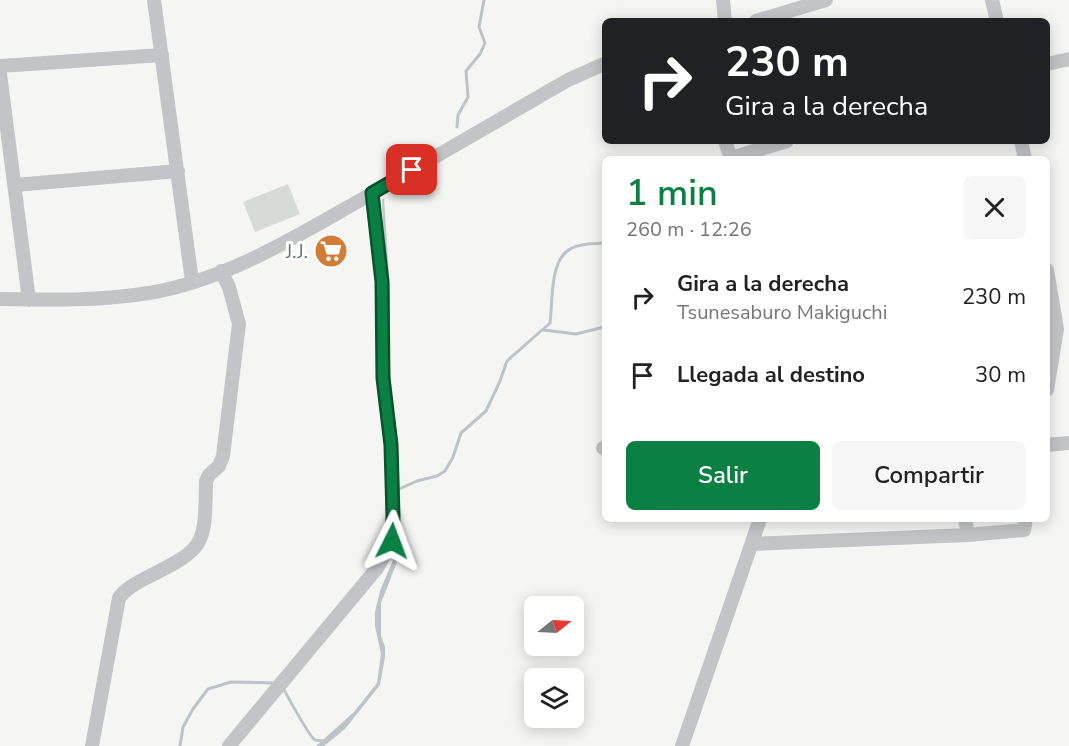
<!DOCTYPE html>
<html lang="es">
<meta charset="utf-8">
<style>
:root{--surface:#fff;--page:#f6f6f6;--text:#222;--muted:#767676;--accent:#0b8043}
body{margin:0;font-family:"Nunito Sans",sans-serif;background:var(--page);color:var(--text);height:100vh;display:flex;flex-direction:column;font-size:22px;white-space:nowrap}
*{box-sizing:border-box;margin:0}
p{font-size:20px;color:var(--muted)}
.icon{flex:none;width:33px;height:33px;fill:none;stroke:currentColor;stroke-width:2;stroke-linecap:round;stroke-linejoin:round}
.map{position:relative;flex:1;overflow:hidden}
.drawer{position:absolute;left:602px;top:156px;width:448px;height:366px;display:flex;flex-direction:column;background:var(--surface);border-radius:9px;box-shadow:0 3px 15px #0003}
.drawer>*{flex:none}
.guide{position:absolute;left:602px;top:18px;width:448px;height:126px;border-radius:9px;box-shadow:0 3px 15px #0003;background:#202124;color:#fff;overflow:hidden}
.needle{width:39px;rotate:72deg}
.controls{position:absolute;left:524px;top:596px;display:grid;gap:12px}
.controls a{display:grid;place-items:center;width:60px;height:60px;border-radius:9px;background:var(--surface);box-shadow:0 3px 15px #0003;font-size:30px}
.pin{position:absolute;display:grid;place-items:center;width:51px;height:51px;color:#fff;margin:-26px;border-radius:12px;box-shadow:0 3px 9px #0006}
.me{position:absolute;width:66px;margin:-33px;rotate:3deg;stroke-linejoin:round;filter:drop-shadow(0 0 4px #0008)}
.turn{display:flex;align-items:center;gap:21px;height:126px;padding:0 24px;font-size:27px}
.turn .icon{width:78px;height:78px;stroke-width:2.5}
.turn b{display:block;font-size:42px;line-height:51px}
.round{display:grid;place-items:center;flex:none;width:63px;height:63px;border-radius:9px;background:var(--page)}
.overview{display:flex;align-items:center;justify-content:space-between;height:102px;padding:0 24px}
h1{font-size:36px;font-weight:600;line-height:45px;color:var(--accent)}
.button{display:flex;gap:12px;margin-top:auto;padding:12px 24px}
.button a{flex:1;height:69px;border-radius:9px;background:var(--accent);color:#fff;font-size:24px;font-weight:600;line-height:69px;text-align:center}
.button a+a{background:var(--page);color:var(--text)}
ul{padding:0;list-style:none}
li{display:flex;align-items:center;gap:18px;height:78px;padding:0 24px}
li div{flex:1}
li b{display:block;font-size:22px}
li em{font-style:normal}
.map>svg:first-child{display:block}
.green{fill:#d6dcd5}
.water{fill:#bcc3c9}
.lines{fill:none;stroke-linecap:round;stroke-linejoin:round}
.stream{stroke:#bcc3c9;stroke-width:3}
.minor{stroke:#c2c4c8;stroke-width:14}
.route-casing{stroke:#07532c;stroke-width:15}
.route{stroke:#0b8043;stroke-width:10}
.labels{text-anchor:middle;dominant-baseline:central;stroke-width:6;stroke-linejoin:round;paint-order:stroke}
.poi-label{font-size:20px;fill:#687081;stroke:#fff;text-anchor:end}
</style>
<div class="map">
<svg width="1069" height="746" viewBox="0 0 1069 746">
<rect width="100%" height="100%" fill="#f5f6f3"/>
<path class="green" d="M 288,184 L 300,214 L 255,232 L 243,202 Z"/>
<path class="water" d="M 384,198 L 390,290 L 390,371 L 399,472 L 401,552 L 381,603 L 381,636 L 385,647 L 385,657 L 380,685 L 345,729 L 324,746 L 316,746 L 354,712 L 377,683 L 381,654 L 375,626 L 375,612 L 380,591 L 393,560 L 399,528 L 392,427 L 382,200 Z"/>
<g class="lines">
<path class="stream" d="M 457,127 L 458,115 L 468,97 L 466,71 L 480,54 L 485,43 L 479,27 L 484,0
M 544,330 L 576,334 L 604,327
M 399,489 L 417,481 L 437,476 L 445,471 L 453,457 L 461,433 L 486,411 L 500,381 L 507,361 L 550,323 C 553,302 549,258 572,248 C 582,243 593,244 604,243
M 283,688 C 288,697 310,738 315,740 C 316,740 324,741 325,741
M 180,746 L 183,727 L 193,709 L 208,689 L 231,682 L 275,683"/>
<path class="minor" d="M 154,0 L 192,281
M 723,0 L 725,21
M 992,0 L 997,21
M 756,21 L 826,0
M 1047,64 L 1069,59
M 0,66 L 162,55
M 0,74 L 29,300
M 725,141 L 731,159
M 1021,141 L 1025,159
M 731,158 L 787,141
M 15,185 L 178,171
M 1047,270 L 1057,329 L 1047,390
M 0,299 C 50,300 100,301 149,293 C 227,280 297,236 364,198 C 432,159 500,119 568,80 L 604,64
M 1047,445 L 1069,443
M 603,448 L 604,448
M 965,519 L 968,535
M 752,544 L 968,535 L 1024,530 L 1026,519
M 92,746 L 119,598 C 125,589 135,584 144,579 C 205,548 205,549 206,481 L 209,475 L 219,466 L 223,456 L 239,324 L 229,287 L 221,271
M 229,746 L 378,567 L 392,541 L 393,516 L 391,445 L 383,378 L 382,282 L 372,193
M 682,746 L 760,519"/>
</g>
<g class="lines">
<g class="route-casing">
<path id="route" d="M 392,541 L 393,516 L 391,445 L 383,378 L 382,282 L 372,193 L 412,170"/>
</g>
<use href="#route" class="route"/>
</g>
<defs>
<g id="supermarket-disc" transform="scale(1.725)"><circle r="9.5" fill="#d37c36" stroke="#fff"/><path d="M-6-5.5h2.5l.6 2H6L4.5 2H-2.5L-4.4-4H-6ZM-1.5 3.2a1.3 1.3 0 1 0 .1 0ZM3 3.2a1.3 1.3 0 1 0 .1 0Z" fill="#fff"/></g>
</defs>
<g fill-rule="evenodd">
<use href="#supermarket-disc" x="331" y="251"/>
</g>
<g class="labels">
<g class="poi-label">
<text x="308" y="251">J.J.</text>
</g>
</g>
</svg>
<div class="controls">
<a><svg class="needle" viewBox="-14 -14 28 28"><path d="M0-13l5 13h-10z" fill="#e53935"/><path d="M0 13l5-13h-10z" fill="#767676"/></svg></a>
<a><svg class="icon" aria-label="layers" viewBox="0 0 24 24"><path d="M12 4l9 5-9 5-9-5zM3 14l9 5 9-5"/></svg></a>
</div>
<div class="pin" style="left:412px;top:170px;background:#d93025"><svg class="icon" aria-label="arrive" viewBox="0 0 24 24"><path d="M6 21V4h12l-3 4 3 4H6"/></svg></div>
<svg class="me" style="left:392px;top:541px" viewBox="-20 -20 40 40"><path d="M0-17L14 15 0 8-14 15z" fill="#0b8043" stroke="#fff" stroke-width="4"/></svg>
<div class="guide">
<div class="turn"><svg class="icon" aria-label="right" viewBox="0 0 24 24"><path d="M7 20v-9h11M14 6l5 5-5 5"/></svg><div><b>230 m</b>Gira a la derecha</div></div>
</div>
<section class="drawer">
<div class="overview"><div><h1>1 min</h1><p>260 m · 12:26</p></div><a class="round"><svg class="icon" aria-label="close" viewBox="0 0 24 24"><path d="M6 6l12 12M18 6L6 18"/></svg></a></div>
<ul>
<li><svg class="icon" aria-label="right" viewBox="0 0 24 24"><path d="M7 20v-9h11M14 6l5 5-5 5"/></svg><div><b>Gira a la derecha</b><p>Tsunesaburo Makiguchi</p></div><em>230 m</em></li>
<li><svg class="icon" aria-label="arrive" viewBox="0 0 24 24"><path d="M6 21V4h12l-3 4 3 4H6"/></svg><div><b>Llegada al destino</b></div><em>30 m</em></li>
</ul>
<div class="button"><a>Salir</a><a>Compartir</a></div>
</section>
</div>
